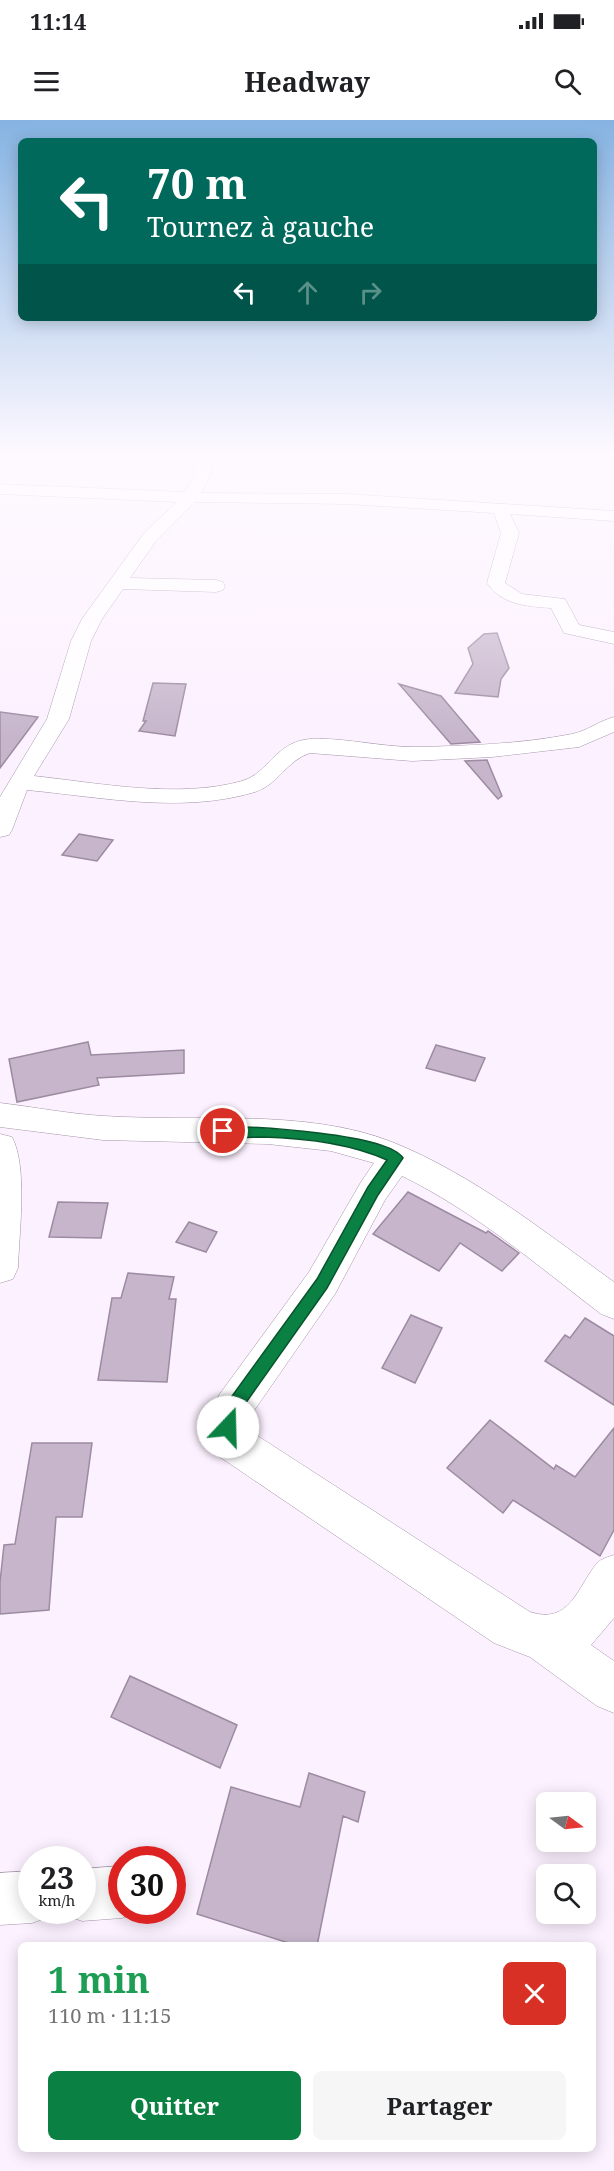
<!DOCTYPE html>
<html lang="fr">
<meta charset="utf-8">
<style>
:root{--surface:#fff;--page:#f6f6f6;--text:#202124;--muted:#757577;--accent:#0b8043}
body{margin:0;font-family:"Noto Serif",serif;background:var(--page);color:var(--text);height:100vh;display:flex;flex-direction:column;font-size:22px;white-space:nowrap}
*{box-sizing:border-box;margin:0}
p{font-size:20px;color:var(--muted)}
.icon{flex:none;width:33px;height:33px;fill:none;stroke:currentColor;stroke-width:2;stroke-linecap:round;stroke-linejoin:round}
.map{position:relative;flex:1;overflow:hidden}
.details{position:absolute;left:18px;top:1822px;width:578px;height:210px;display:flex;flex-direction:column;background:var(--surface);border-radius:9px;box-shadow:0 3px 15px #0003}
.details>*{flex:none}
.hud{position:absolute;left:18px;top:18px;width:579px;height:183px;border-radius:9px;box-shadow:0 3px 15px #0003;background:#00695c;color:#fff;overflow:hidden}
.needle{width:39px;rotate:105deg}
.buttons{position:absolute;left:536px;top:1672px;display:grid;gap:12px}
.buttons a{display:grid;place-items:center;width:60px;height:60px;border-radius:9px;background:var(--surface);box-shadow:0 3px 15px #0003;font-size:30px}
.speed{position:absolute;left:18px;top:1726px;display:flex;gap:12px;font-size:30px;font-weight:700;text-align:center}
.speed>*{display:grid;place-content:center;width:78px;height:78px;border-radius:50%;background:var(--surface);box-shadow:0 3px 15px #0003;line-height:1}
.speed small{font-size:15px;font-weight:400}
.speed .limit{border:9px solid #d22;background:#fff;color:#111}
.pin{position:absolute;display:grid;place-items:center;width:51px;height:51px;color:#fff;margin:-26px;border:3px solid #fff;border-radius:50%;box-shadow:0 2px 6px #0007}
.me{position:absolute;width:66px;margin:-33px;rotate:21deg;stroke-linejoin:round;filter:drop-shadow(0 0 4px #0008)}
.turn{display:flex;align-items:center;gap:21px;height:126px;padding:0 30px;font-size:27px}
.turn .icon{width:78px;height:78px;stroke-width:2.5}
.turn b{display:block;font-size:42px;line-height:51px}
.lanes{display:flex;align-items:center;height:57px;padding:0 30px;background:#0003;justify-content:center;gap:30px;direction:ltr}
.lanes .off{opacity:.35}
.round{display:grid;place-items:center;flex:none;width:63px;height:63px;border-radius:9px;background:var(--page)}
.headline{display:flex;align-items:center;justify-content:space-between;height:102px;padding:0 30px}
h1{font-size:36px;font-weight:700;line-height:45px;color:#1e9e55}
.cta{display:flex;gap:12px;margin-top:auto;padding:12px 30px}
.cta a{flex:1;height:69px;border-radius:9px;background:var(--accent);color:#fff;font-size:24px;font-weight:700;line-height:69px;text-align:center}
.cta a+a{background:var(--page);color:var(--text)}
.status{display:flex;justify-content:space-between;align-items:center;height:42px;padding:0 30px;background:var(--surface);direction:ltr}
.status svg{height:16px;fill:currentColor}
header{display:flex;justify-content:space-between;align-items:center;height:78px;padding:0 30px;background:var(--surface);font-size:27px;font-weight:700}
.map>svg:first-child{display:block}
.building{fill:#c6b5cb;stroke:#9c8ba1;stroke-width:1.5}
.lines{fill:none;stroke-linecap:round;stroke-linejoin:round}
.minor-casing{stroke:#a493a9;stroke-width:1}
.minor{fill:#fff;fill-rule:evenodd}
.route{fill:#0b8043;stroke:#07532c;stroke-width:1.5}
</style>
<div class="status"><b>11:14</b><svg viewBox="0 0 49 12"><path d="M0 12V9h3v3zM5 12V6h3v6zM10 12V3h3v9zM15 12V0h3v12zM26 1h20v11H26zM47 4h2v5h-2z"/></svg></div>
<header><svg class="icon" aria-label="menu" viewBox="0 0 24 24"><path d="M4 6h16M4 12h16M4 18h16"/></svg>Headway<svg class="icon" aria-label="search" viewBox="0 0 24 24"><circle cx="10" cy="10" r="6"/><path d="M15 15l6 6"/></svg></header>
<div class="map">
<svg width="614" height="2051" viewBox="0 0 614 2051">
<rect width="100%" height="100%" fill="#fcf1ff"/>
<path class="building" d="M 497,513 L 509,548 L 501,559 L 498,577 L 455,573 L 473,544 L 468,528 L 484,514 Z
M 153,563 L 186,564 L 175,616 L 139,611 L 146,601 L 143,601 Z
M 399,564 L 441,576 L 480,622 L 451,624 Z
M 0,592 L 38,597 L 0,648 Z
M 487,640 L 502,676 L 498,679 L 465,641 Z
M 79,714 L 113,720 L 97,741 L 62,735 Z
M 88,922 L 91,935 L 184,930 L 184,953 L 97,958 L 99,965 L 17,982 L 9,939 Z
M 436,925 L 485,938 L 475,961 L 426,948 Z
M 408,1072 L 486,1113 L 488,1111 L 519,1133 L 502,1151 L 460,1123 L 439,1151 L 373,1114 Z
M 58,1082 L 108,1083 L 101,1118 L 49,1117 Z
M 189,1102 L 217,1112 L 206,1132 L 176,1122 Z
M 128,1153 L 174,1157 L 169,1179 L 176,1179 L 167,1262 L 98,1260 L 112,1178 L 121,1178 Z
M 411,1195 L 442,1208 L 415,1263 L 382,1248 Z
M 585,1198 L 614,1216 L 614,1285 L 545,1241 L 565,1215 L 570,1218 Z
M 490,1300 L 554,1349 L 556,1345 L 575,1357 L 614,1308 L 614,1410 L 600,1436 L 513,1380 L 503,1393 L 447,1348 Z
M 32,1323 L 92,1323 L 82,1397 L 56,1397 L 49,1490 L 0,1494 L 0,1462 L 4,1425 L 15,1424 Z
M 130,1556 L 237,1605 L 220,1648 L 111,1597 Z
M 309,1653 L 365,1672 L 358,1702 L 343,1696 L 317,1826 L 298,1826 L 197,1794 L 231,1667 L 300,1687 Z"/>
<g class="lines">
<g class="minor-casing">
<path id="minor" d="M 187,332 L 202,332 C 216,351 212,353 201,373 L 347,374 L 614,391 L 614,401 L 510,394 L 519,413 L 505,463 L 522,474 L 565,479 L 579,505 L 614,512 L 614,524 L 564,513 L 551,488 C 526,486 502,485 487,463 L 501,413 L 494,393 L 347,384 L 195,382 L 156,421 L 130,458 L 216,460 L 223,462 L 225,466 L 223,470 L 216,472 L 123,469 L 102,499 L 91,521 L 69,599 L 34,656 C 99,663 178,679 242,661 C 269,653 275,622 310,619 C 341,617 381,627 414,627 C 466,626 521,624 572,614 C 587,611 599,601 614,597 L 614,612 L 579,627 L 492,637 L 412,641 L 310,633 C 287,640 278,665 255,672 C 182,694 101,677 27,670 L 12,710 L 9,715 L 0,717 L 0,677 L 47,599 L 71,521 L 82,499 L 144,413 L 177,382 L 0,374 L 0,364 L 185,372 C 196,353 200,351 187,332 Z
M 0,983 C 34,987 69,994 104,996 C 195,1002 306,988 392,1022 C 474,1055 543,1111 614,1162 L 614,1199 L 601,1194 C 537,1145 474,1091 402,1056 L 385,1080 L 335,1174 L 251,1295 L 248,1307 L 250,1311 L 530,1492 C 570,1505 577,1468 597,1443 C 601,1439 608,1437 614,1435 L 614,1498 L 591,1525 L 614,1541 L 614,1593 L 597,1586 L 530,1537 L 494,1523 L 220,1337 L 208,1307 L 219,1275 L 309,1152 L 361,1062 L 374,1043 L 331,1031 L 268,1024 L 103,1020 L 0,1007 Z
M 0,1014 L 12,1017 C 28,1047 19,1113 18,1148 L 13,1159 L 0,1163 Z
M 122,1746 L 122,1791 L 139,1791 L 122,1798 L 82,1801 L 63,1794 L 62,1791 L 82,1791 L 82,1749 Z
M 32,1751 L 32,1791 L 52,1791 L 51,1796 L 32,1803 L 0,1805 L 0,1753 Z"/>
</g>
<use href="#minor" class="minor"/>
</g>
<linearGradient id="sky" x2="0" y2="1"><stop stop-color="#85b3e2"/><stop offset="0.54" stop-color="#fef9ff"/><stop offset="1" stop-color="#fef9ff" stop-opacity="0"/></linearGradient>
<rect width="614" height="619" fill="url(#sky)"/>
<path class="route" d="M 223,1006 C 254,1007 387,1013 403,1038 L 378,1075 L 327,1168 L 240,1291 L 234,1313 L 228,1315 L 222,1313 L 220,1307 L 227,1283 L 317,1159 L 368,1067 L 387,1040 C 349,1023 303,1018 262,1017 C 250,1017 223,1021 216,1011 Z"/>
</svg>
<div class="buttons">
<a><svg class="needle" viewBox="-14 -14 28 28"><path d="M0-13l5 13h-10z" fill="#e53935"/><path d="M0 13l5-13h-10z" fill="#757577"/></svg></a>
<a><svg class="icon" aria-label="search" viewBox="0 0 24 24"><circle cx="10" cy="10" r="6"/><path d="M15 15l6 6"/></svg></a>
</div>
<div class="speed"><div>23<small>km/h</small></div><div class="limit">30</div></div>
<div class="pin" style="left:223px;top:1011px;background:#d93025"><svg class="icon" aria-label="arrive" viewBox="0 0 24 24"><path d="M6 21V4h12l-3 4 3 4H6"/></svg></div>
<svg class="me" style="left:228px;top:1307px" viewBox="-20 -20 40 40"><circle r="19" fill="#fff"/><path d="M0-13L10 11 0 6-10 11z" fill="#0b8043"/></svg>
<div class="hud">
<div class="turn"><svg class="icon" aria-label="left" viewBox="0 0 24 24"><path d="M17 20v-9H6M10 6l-5 5 5 5"/></svg><div><b>70 m</b>Tournez à gauche</div></div>
<div class="lanes"><svg class="icon" aria-label="left" viewBox="0 0 24 24"><path d="M17 20v-9H6M10 6l-5 5 5 5"/></svg><svg class="icon off" aria-label="ahead" viewBox="0 0 24 24"><path d="M12 20V5M6 11l6-6 6 6"/></svg><svg class="icon off" aria-label="right" viewBox="0 0 24 24"><path d="M7 20v-9h11M14 6l5 5-5 5"/></svg></div>
</div>
<section class="details">
<div class="headline"><div><h1>1 min</h1><p>110 m · 11:15</p></div><a class="round" style="background:#d93025;color:#fff"><svg class="icon" aria-label="close" viewBox="0 0 24 24"><path d="M6 6l12 12M18 6L6 18"/></svg></a></div>
<div class="cta"><a>Quitter</a><a>Partager</a></div>
</section>
</div>
